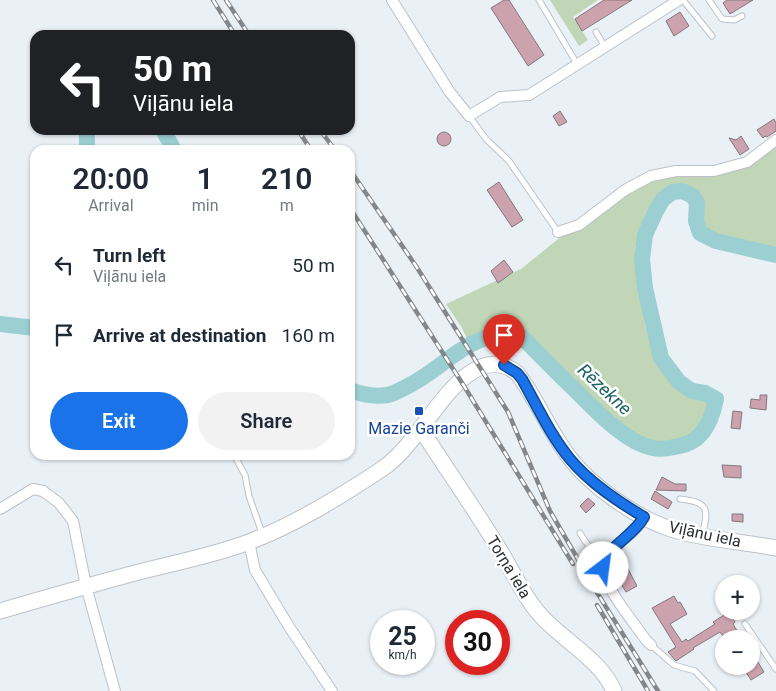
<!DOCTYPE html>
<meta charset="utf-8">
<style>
:root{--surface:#fff;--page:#f2f2f3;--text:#1f2937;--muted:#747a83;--accent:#1a73e8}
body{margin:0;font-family:Roboto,sans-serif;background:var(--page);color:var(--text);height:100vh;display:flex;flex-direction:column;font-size:19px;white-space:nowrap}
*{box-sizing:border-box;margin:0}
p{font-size:16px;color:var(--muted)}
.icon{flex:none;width:28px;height:28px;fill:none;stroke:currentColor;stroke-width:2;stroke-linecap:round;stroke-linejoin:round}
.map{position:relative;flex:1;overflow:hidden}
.panel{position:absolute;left:30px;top:145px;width:325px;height:315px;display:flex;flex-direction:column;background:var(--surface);border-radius:15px;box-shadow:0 1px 4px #0004}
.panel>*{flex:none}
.top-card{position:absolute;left:30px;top:30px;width:325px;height:105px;border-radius:15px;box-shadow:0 1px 4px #0004;background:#202124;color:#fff;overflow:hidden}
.controls{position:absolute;left:715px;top:575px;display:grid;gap:10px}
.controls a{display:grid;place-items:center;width:45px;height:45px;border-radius:50%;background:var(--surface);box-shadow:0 1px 4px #0004;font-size:25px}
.speed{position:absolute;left:370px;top:610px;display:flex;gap:10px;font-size:25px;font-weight:700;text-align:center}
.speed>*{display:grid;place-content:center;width:65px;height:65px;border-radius:50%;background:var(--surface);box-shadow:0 1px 4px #0004;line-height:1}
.speed small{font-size:12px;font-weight:400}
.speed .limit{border:8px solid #d22;background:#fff;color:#111}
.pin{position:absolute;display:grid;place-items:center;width:42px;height:42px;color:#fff;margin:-51px -21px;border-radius:50% 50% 50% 0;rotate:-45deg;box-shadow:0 0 5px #0007}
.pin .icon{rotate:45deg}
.me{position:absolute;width:55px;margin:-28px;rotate:30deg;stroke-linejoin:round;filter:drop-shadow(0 0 4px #0008)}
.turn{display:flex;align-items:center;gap:18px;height:105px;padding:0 20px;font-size:22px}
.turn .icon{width:65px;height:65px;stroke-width:2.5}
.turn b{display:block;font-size:35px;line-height:42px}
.eta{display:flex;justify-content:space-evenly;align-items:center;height:85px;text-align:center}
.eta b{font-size:30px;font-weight:600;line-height:35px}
.action{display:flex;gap:10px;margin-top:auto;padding:10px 20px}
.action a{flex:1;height:58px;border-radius:30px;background:var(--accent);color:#fff;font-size:20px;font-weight:600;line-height:58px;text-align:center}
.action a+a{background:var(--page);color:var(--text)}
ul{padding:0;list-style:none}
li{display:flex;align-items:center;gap:15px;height:70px;padding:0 20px}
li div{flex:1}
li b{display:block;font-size:19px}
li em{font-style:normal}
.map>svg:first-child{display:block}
.green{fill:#c0d6b6}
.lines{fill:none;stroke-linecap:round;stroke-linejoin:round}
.river{stroke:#9bcfd1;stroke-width:16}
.building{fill:#cda2af;stroke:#82797c}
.lane-casing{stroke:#bcc2c8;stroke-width:7}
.street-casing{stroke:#bcc2c8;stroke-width:12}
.secondary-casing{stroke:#bcc2c8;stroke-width:17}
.lane{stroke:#fff;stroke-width:5}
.street{stroke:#fff;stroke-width:10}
.secondary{stroke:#fff;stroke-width:15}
.rail-casing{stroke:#83878b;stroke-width:4.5}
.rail{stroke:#fff;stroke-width:2.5;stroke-dasharray:8;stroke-linecap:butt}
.route-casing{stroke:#114b97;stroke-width:12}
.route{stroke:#1a73e8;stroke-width:9}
.transit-dot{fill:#1a4fb4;stroke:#fff;stroke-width:2}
.labels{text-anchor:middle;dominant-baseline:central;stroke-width:5;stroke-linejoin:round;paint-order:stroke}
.transit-label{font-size:16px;fill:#164399;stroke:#fff}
.street-label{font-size:16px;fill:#2c2e30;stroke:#fff}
.water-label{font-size:18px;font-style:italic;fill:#1c6265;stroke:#fff}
</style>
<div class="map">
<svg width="776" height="691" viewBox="0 0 776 691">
<rect width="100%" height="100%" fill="#e9f0f6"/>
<path class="green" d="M 550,0 L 598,0 L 573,17 L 588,40 L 579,46 Z
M 776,140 L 776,255 L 716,241 L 700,233 L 702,201 L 683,183 L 662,193 L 635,247 L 645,325 L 656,365 L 690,396 L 692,391 L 716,399 L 685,445 L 640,443 L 613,428 L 524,330 L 510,323 L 489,327 L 468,341 L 462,328 L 446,304 L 521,269 L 573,227 L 651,176 L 747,162 Z"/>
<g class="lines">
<path class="river" d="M 87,130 L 87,150
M 163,130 L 174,150
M 0,324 L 35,328
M 350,390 C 363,395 374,397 387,395 C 394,394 402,389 408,386 C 449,365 468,330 520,335 C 537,352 554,370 572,387 C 592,406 624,443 653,448 C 661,450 671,448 679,446 C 703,442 712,420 716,399 L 705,393 L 692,391 L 679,382 L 661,358 L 645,288 L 642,259 L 645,235 L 656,211 L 663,199 L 673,192 L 682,191 L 693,196 L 697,203 L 696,221 L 700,233 L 716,241 L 776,255"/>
</g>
<path class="building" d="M 504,0 L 509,0 L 544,55 L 528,66 L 491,8 Z
M 604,0 L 632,0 L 582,31 L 575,19 Z
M 727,0 L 753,0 L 730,14 L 723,3 Z
M 680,12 L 689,26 L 674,36 L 666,21 Z
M 560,111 L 567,122 L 559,126 L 553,116 Z
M 774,119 L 776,123 L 776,131 L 767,137 L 765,136 L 763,138 L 757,130 Z
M437 139a7 7 0 1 1 14 0a7 7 0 1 1-14 0Z
M 741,136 L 749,149 L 740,155 L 729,138 L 736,140 Z
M 499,182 L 523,220 L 512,227 L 487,190 Z
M 504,260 L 513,272 L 498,283 L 491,271 Z
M 760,395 L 767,395 L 766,410 L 750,408 L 751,399 L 760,400 Z
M 733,411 L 742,412 L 740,429 L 731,428 Z
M 722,465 L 741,466 L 741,478 L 724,477 Z
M 662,477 L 675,484 L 686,484 L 686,491 L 656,490 Z
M 655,491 L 672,502 L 668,509 L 651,499 Z
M 588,498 L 595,504 L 586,513 L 580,506 Z
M 732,514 L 743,514 L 743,522 L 732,521 Z
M 627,567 L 637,586 L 626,592 L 615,574 Z
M 674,596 L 678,603 L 680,602 L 687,614 L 670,624 L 682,642 L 686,639 L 688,641 L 715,624 L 713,622 L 729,612 L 735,622 L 733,624 L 742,639 L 725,639 L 720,632 L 693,648 L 694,649 L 676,661 L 668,652 L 676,647 L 652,608 Z
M 751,651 L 764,672 L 751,680 L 742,666 L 751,666 Z"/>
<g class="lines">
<g class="lane-casing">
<path id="lane" d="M 539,0 L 577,64
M 683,0 L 712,36
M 709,0 L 722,19 L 734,20 L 742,16
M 596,32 L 605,47
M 469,116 L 486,139 L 509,161 L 558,232
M 234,455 L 245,475 L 249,496 L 263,536
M 680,499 C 709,502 709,509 702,536
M 580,533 C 592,554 591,545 610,552
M 745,624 L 776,669
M 651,645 L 674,665 L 695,671 L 714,691"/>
</g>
<g class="street-casing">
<path id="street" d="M 392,0 L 449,91 L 469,116 L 500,97 L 529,95 L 679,0
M 558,232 L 579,225 L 625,190 L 651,176 L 676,171 L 714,171 L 747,162 L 776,140
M 0,509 L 33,489 L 43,491 L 59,503 L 73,521 L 86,586 L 115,691
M 644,517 C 635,534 618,541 607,556 C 604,560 602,565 603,571 C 607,590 634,623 646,640 L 651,645
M 249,542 L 255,570 L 288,625 L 332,691"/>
</g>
<g class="secondary-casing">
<path id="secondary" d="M 421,429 C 445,467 472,505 496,544 C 509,564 519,587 533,606 C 556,638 599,656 614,691
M 0,611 C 45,598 90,585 135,573 C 173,563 212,556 249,542 C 294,525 338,498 379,471 C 392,463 404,450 414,437 C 436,411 475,340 517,373 C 537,399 549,431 569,457 C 591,486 636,518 671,529 C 705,540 741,541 776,548"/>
</g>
<use href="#lane" class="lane"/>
<use href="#street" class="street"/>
<use href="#secondary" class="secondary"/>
<g class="rail-casing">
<path id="rail" d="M 213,0 L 235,35
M 226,0 L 249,35
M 298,130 L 311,150
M 320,130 L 335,150
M 350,170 L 416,266 L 508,412 L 550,511 L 598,594 L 658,691
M 350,208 L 464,386 L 573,564
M 597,605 L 648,691"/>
</g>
<use href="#rail" class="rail"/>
</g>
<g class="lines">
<g class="route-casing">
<path id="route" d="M 504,365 L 517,373 L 522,379 C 537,406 551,436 570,459 C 590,483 617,501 644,517 C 633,537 605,547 603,568"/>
</g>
<use href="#route" class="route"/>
</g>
<rect class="transit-dot" x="414" y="406" width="10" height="10" rx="2.5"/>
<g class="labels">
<g class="transit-label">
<text x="419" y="428">Mazie Garanči</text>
</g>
<g class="street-label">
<text transform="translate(705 534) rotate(12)">Viļānu iela</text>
<text transform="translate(509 567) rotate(59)">Torņa iela</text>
</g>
<g class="water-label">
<text transform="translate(605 389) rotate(43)">Rēzekne</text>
</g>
</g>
</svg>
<div class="controls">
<a>+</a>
<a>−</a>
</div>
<div class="speed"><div>25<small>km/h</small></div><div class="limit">30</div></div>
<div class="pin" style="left:504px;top:365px;background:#d93025"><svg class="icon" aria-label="arrive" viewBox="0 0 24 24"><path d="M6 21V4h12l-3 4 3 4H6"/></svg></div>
<svg class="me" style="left:603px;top:568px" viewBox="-20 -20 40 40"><circle r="19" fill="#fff"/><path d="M0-13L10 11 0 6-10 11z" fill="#1a73e8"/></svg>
<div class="top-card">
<div class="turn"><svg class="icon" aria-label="left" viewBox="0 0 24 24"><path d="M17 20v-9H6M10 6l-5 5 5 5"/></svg><div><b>50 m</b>Viļānu iela</div></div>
</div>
<section class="panel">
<div class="eta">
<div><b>20:00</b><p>Arrival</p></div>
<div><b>1</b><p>min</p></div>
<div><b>210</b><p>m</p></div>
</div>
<ul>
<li><svg class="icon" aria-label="left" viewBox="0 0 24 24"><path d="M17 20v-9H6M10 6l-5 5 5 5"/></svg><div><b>Turn left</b><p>Viļānu iela</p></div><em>50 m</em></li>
<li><svg class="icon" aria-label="arrive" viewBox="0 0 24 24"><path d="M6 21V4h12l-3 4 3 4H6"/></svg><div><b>Arrive at destination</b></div><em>160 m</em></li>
</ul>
<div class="action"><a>Exit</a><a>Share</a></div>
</section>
</div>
